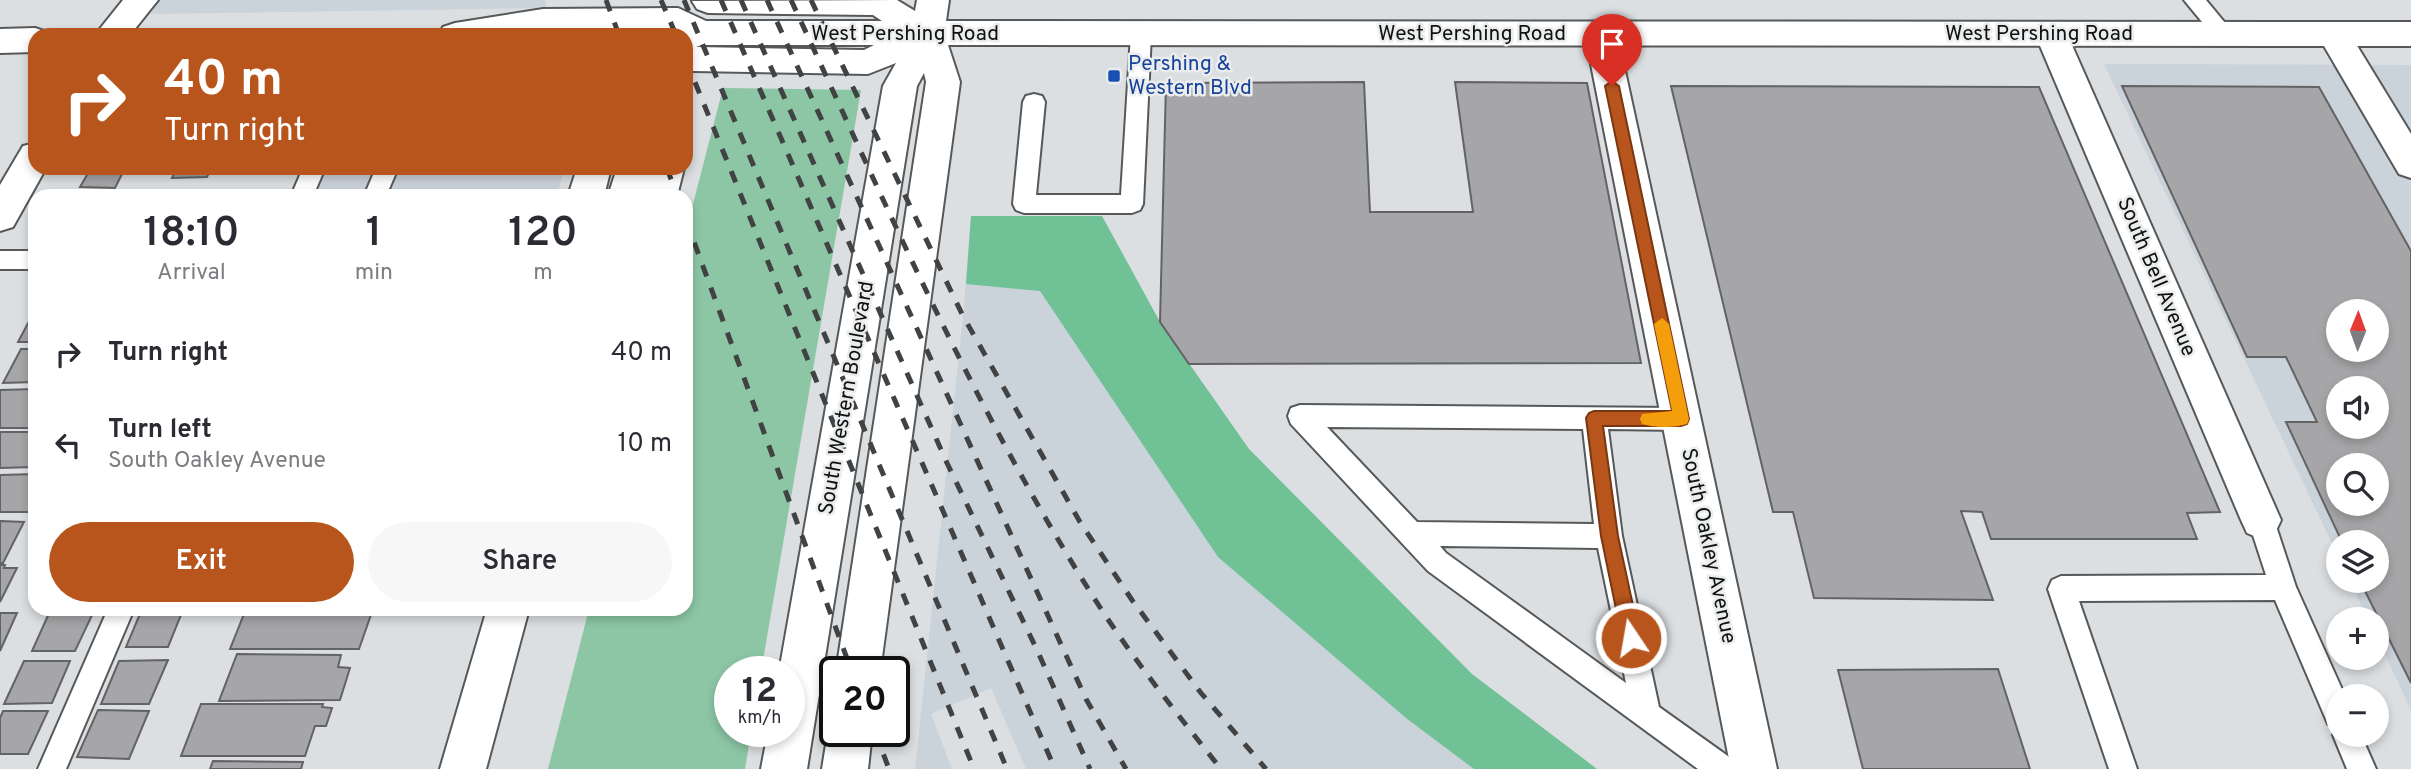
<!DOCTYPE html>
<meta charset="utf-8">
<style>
:root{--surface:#fff;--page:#f7f7f7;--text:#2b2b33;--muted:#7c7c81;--accent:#b8551d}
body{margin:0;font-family:Overpass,sans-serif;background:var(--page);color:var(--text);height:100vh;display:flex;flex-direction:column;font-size:26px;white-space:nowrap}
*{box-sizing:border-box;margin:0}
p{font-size:23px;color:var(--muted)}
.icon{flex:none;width:38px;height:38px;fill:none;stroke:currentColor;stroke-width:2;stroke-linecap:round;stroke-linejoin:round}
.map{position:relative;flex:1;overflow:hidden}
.sheet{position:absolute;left:28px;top:189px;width:665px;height:427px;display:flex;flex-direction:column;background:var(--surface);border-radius:21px;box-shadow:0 4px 10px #0003}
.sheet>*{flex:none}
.banner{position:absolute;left:28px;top:28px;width:665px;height:147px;border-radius:21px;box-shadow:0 4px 10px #0003;background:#b8551d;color:#fff;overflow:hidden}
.needle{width:46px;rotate:1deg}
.tools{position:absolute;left:2326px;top:299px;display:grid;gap:14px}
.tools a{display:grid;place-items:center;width:63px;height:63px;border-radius:50%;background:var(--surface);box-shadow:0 4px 10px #0003;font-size:35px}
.speed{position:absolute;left:714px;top:656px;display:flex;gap:14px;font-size:35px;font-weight:700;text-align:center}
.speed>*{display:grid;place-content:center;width:91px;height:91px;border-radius:50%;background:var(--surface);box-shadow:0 4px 10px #0003;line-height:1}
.speed small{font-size:18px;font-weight:400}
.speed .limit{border:4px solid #111;border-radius:10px;background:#fff;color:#111}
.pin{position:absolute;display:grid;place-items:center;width:60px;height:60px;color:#fff;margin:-72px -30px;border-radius:50% 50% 50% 0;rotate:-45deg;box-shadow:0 0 7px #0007}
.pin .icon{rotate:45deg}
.me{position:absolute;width:77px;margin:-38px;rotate:348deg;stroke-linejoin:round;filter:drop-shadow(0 0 5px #0008)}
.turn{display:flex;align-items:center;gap:24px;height:147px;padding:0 21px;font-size:32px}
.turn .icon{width:91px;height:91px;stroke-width:2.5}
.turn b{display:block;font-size:49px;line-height:60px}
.eta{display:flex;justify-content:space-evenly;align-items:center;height:119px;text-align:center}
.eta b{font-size:42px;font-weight:600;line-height:49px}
.button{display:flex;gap:14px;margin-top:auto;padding:14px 21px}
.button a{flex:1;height:80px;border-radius:42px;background:var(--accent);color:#fff;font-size:28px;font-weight:600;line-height:80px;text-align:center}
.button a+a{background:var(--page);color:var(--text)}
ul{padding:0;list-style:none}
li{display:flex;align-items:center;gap:21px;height:91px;padding:0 21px}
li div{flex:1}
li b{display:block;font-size:26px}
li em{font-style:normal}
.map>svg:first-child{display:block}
.built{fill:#cad2da;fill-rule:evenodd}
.green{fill:#8cc6a5}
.forest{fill:#70c296}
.building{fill:#a6a6a8;stroke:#636365;stroke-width:2;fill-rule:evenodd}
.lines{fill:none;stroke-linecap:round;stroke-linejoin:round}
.lane-casing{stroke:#565859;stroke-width:4}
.street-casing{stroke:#565859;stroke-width:4}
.secondary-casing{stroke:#565859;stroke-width:4}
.lane{fill:#fff;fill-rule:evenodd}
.street{fill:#fff;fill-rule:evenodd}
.secondary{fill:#fff;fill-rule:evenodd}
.rail{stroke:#414243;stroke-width:5;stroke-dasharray:12 12;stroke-linecap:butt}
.route{fill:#b8551d;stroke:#783713;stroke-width:2}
.slow{fill:#f59e0b}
.transit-dot{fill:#1a4fb4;stroke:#eaecee;stroke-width:2.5}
.labels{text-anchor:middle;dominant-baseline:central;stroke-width:5;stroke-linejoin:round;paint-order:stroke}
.street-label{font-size:21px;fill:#101111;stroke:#eaecee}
.transit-label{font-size:21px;fill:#164399;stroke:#eaecee;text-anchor:start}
</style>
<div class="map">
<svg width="2411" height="769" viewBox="0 0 2411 769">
<rect width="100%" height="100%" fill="#dcdfe1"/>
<path class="built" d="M 159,0 L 545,0 L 547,8 L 151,14 Z
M 2104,64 L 2411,65 L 2411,710 L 2377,637 L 2376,620 L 2368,619 L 2350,581 L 2376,581 L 2376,542 L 2338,542 L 2338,556 ZM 2338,312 L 2376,312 L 2376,350 L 2338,350 ZM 2338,388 L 2376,388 L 2376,427 L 2338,427 ZM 2338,466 L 2376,466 L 2376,504 L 2338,504 Z
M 314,168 L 564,168 L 557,196 L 302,196 Z
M 971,216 L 1102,216 L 1160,322 L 1249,449 L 1472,674 L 1597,769 L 1026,769 L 991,688 L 931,714 L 952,769 L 915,769 L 963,316 Z"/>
<path class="green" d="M 723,88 L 861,90 L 761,672 L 730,672 L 730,732 L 751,732 L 745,769 L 548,769 L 589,609 L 686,609 L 686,231 Z"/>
<path class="forest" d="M 971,216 L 1102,216 L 1160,322 L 1249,449 L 1472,674 L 1597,769 L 1474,769 L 1406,718 L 1218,557 L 1040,291 L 966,284 Z"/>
<path class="building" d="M 1364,82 L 1370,212 L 1473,212 L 1455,82 L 1587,83 L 1641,363 L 1189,364 L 1160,322 L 1166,83 Z
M 1671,86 L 2039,87 L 2220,512 L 2187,513 L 2197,539 L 1991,539 L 1982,512 L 1961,511 L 1993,600 L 1814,598 L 1793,512 L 1773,512 Z
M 2122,86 L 2319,87 L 2411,251 L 2411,683 L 2360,581 L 2376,581 L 2376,542 L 2342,542 L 2286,422 L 2317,422 L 2286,357 L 2247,357 ZM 2338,312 L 2376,312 L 2376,350 L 2338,350 ZM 2338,388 L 2376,388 L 2376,427 L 2338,427 ZM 2338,466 L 2376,466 L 2376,504 L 2338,504 Z
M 91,168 L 125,168 L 115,188 L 80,187 Z
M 177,168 L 211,168 L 207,177 L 172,178 Z
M 260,168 L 294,168 L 291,174 L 257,174 Z
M 429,168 L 538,168 L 537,174 L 427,174 Z
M 35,310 L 35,342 L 18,342 Z
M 21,349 L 35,349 L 35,382 L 3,383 Z
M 35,389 L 35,428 L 0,428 L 0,390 Z
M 0,432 L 35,432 L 35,467 L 0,468 Z
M 35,474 L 35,512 L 0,512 L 0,475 Z
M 0,521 L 24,522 L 3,563 L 0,563 Z
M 0,565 L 5,565 L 4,568 L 17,568 L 0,602 Z
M 142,609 L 183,610 L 168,647 L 126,647 Z
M 246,609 L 373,609 L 359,649 L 230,649 Z
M 50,611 L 94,611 L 75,651 L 32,651 Z
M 0,613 L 17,613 L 0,651 Z
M 237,654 L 341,655 L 338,667 L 350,668 L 340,700 L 219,701 Z
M 168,660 L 149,704 L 101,704 L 119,661 Z
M 24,661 L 70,661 L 52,703 L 4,704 Z
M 1998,669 L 2030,769 L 1863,769 L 1838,670 Z
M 201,704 L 323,704 L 322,707 L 332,708 L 326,726 L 315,726 L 305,756 L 181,756 Z
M 98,710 L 149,711 L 129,759 L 77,757 Z
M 3,711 L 48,711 L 28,754 L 0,754 L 0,718 Z
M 213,761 L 303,762 L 301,769 L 210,769 Z"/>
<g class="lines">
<g class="lane-casing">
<path id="lane" d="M 2184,0 L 2206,0 L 2230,29 L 2233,34 L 2230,39 L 2223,42 L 2216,39 Z
M 1141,26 L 1148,29 L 1151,34 L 1143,204 L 1140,210 L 1132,213 L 1024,213 L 1016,210 L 1013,204 L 1023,102 L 1026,96 L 1034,94 L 1042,96 L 1045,102 L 1036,195 L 1121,195 L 1131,34 L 1134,29 Z
M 303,168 L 325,168 L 313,196 L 291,196 Z
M 376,168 L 398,168 L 386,196 L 364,196 Z
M 0,251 L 35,251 L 35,269 L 0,269 Z
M 1300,405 L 1681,408 L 1690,411 L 1693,419 L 1690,427 L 1681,430 L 1608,429 L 1622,536 L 1659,707 L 1732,759 L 1736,769 L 1698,769 L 1428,571 L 1291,424 L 1288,416 L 1291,408 ZM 1327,427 L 1583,429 L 1594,524 L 1417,522 ZM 1440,546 L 1598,548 L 1626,683 L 1446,553 Z
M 2261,508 L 2270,512 L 2274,520 L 2296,587 L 2345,696 L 2338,696 L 2338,735 L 2361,735 L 2376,769 L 2347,769 L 2333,735 L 2336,727 L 2328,724 L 2275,600 L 2079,601 L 2137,769 L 2109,769 L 2048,589 L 2052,580 L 2061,576 L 2266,575 L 2248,520 L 2252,512 Z
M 108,609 L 134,609 L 66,769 L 38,769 Z"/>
</g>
<g class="street-casing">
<path id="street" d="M 123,0 L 158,0 L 130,35 L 95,35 Z
M 1601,22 L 1613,26 L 1617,34 L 1777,769 L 1731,769 L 1585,34 L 1589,26 Z
M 2051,22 L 2063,26 L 2067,34 L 2281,520 L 2275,533 L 2261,539 L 2247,533 L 2241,520 L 2035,34 L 2039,26 Z
M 2333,22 L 2345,26 L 2411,134 L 2411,178 L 2399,174 L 2317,34 L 2321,26 Z
M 35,143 L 35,168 L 46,168 L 13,227 L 0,231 L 0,185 L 23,146 Z"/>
</g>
<g class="secondary-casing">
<path id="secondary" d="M 897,0 L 915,11 L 917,0 L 949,0 L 946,21 L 2411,22 L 2411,46 L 948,45 L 960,82 L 880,672 L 836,672 L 926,82 L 924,73 L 917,86 L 807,769 L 761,769 L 768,732 L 789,732 L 789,672 L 779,672 L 883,86 L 896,63 L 868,74 L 693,71 L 686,69 L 686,35 L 671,35 L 673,32 L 439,35 L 443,27 L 455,23 L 543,9 L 678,8 L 706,21 L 882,21 L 873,15 L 708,13 L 697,9 L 692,1 ZM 702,45 L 874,45 L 864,50 L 696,47 Z
M 35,28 L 47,32 L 49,35 L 35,35 L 35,52 L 0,53 L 0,29 Z
M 577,168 L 611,168 L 604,196 L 568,196 Z
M 617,168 L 684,168 L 677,196 L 608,196 Z
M 487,609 L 529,609 L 486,769 L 440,769 Z
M 834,716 L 835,732 L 872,732 L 868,769 L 822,769 L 828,732 Z"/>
</g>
<use href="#lane" class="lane"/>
<use href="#street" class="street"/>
<use href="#secondary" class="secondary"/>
<path class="rail" d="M 606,0 L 619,35
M 661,0 L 676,35
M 684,0 L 1007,769
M 721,0 L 1055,769
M 741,0 L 947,463 L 1038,652 L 1090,769
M 767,0 L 1086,699 L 1126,769
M 791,0 C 884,200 971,403 1089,590 C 1128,653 1175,711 1221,769
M 811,0 L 963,316 L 1080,522 L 1132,600 L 1201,693 L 1266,769
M 686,60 L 974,769
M 667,168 L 677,196
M 686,220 L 852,672
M 875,732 L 889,769"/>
</g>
<path class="route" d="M 1612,81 L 1619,86 L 1689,419 L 1687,424 L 1681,426 L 1603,426 L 1618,536 L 1640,638 L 1637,644 L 1631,646 L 1624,644 L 1622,638 L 1601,536 L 1586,418 L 1589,413 L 1594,411 L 1672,411 L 1605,86 Z"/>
<path class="slow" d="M 1662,318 L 1669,324 L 1689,419 L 1687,424 C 1675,428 1655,428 1642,424 L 1640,419 L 1642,414 L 1672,411 L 1654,324 Z"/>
<rect class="transit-dot" x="1107" y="69" width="14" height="14" rx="3.5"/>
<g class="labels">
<g class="street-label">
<text x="905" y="34">West Pershing Road</text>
<text x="1472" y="34">West Pershing Road</text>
<text x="2039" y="34">West Pershing Road</text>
<text transform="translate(2156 277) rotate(67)">South Bell Avenue</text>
<text transform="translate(847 398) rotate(-80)">South Western Boulevard</text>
<text transform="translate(1708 546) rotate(78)">South Oakley Avenue</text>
</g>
<g class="transit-label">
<text x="1128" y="64">Pershing &amp;<tspan x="1128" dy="24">Western Blvd</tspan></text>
</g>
</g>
</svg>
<div class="tools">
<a><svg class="needle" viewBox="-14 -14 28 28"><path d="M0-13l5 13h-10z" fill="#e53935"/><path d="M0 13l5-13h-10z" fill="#7c7c81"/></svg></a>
<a><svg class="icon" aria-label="sound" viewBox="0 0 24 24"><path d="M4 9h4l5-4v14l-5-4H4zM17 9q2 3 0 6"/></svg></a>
<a><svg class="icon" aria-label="search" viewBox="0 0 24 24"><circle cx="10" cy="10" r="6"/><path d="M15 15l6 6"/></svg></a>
<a><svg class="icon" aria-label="layers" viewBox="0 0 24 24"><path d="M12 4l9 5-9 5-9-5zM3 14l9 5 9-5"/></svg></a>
<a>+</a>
<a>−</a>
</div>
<div class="speed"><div>12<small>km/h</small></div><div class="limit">20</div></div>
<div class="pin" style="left:1612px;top:86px;background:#d93025"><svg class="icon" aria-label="arrive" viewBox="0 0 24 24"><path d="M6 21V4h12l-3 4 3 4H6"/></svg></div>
<svg class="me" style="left:1631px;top:638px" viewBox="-20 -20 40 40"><circle r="17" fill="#b8551d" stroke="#fff" stroke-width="3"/><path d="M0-11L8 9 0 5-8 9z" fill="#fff"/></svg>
<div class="banner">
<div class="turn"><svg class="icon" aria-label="right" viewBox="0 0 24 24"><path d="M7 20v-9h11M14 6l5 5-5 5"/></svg><div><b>40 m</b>Turn right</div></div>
</div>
<section class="sheet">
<div class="eta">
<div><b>18:10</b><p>Arrival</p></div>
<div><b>1</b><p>min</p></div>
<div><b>120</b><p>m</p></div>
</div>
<ul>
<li><svg class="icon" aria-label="right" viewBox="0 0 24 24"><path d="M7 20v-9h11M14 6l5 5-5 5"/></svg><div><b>Turn right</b></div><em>40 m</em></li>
<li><svg class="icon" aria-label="left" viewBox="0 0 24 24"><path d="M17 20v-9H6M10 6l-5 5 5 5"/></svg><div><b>Turn left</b><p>South Oakley Avenue</p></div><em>10 m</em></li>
</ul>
<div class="button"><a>Exit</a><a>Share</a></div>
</section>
</div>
